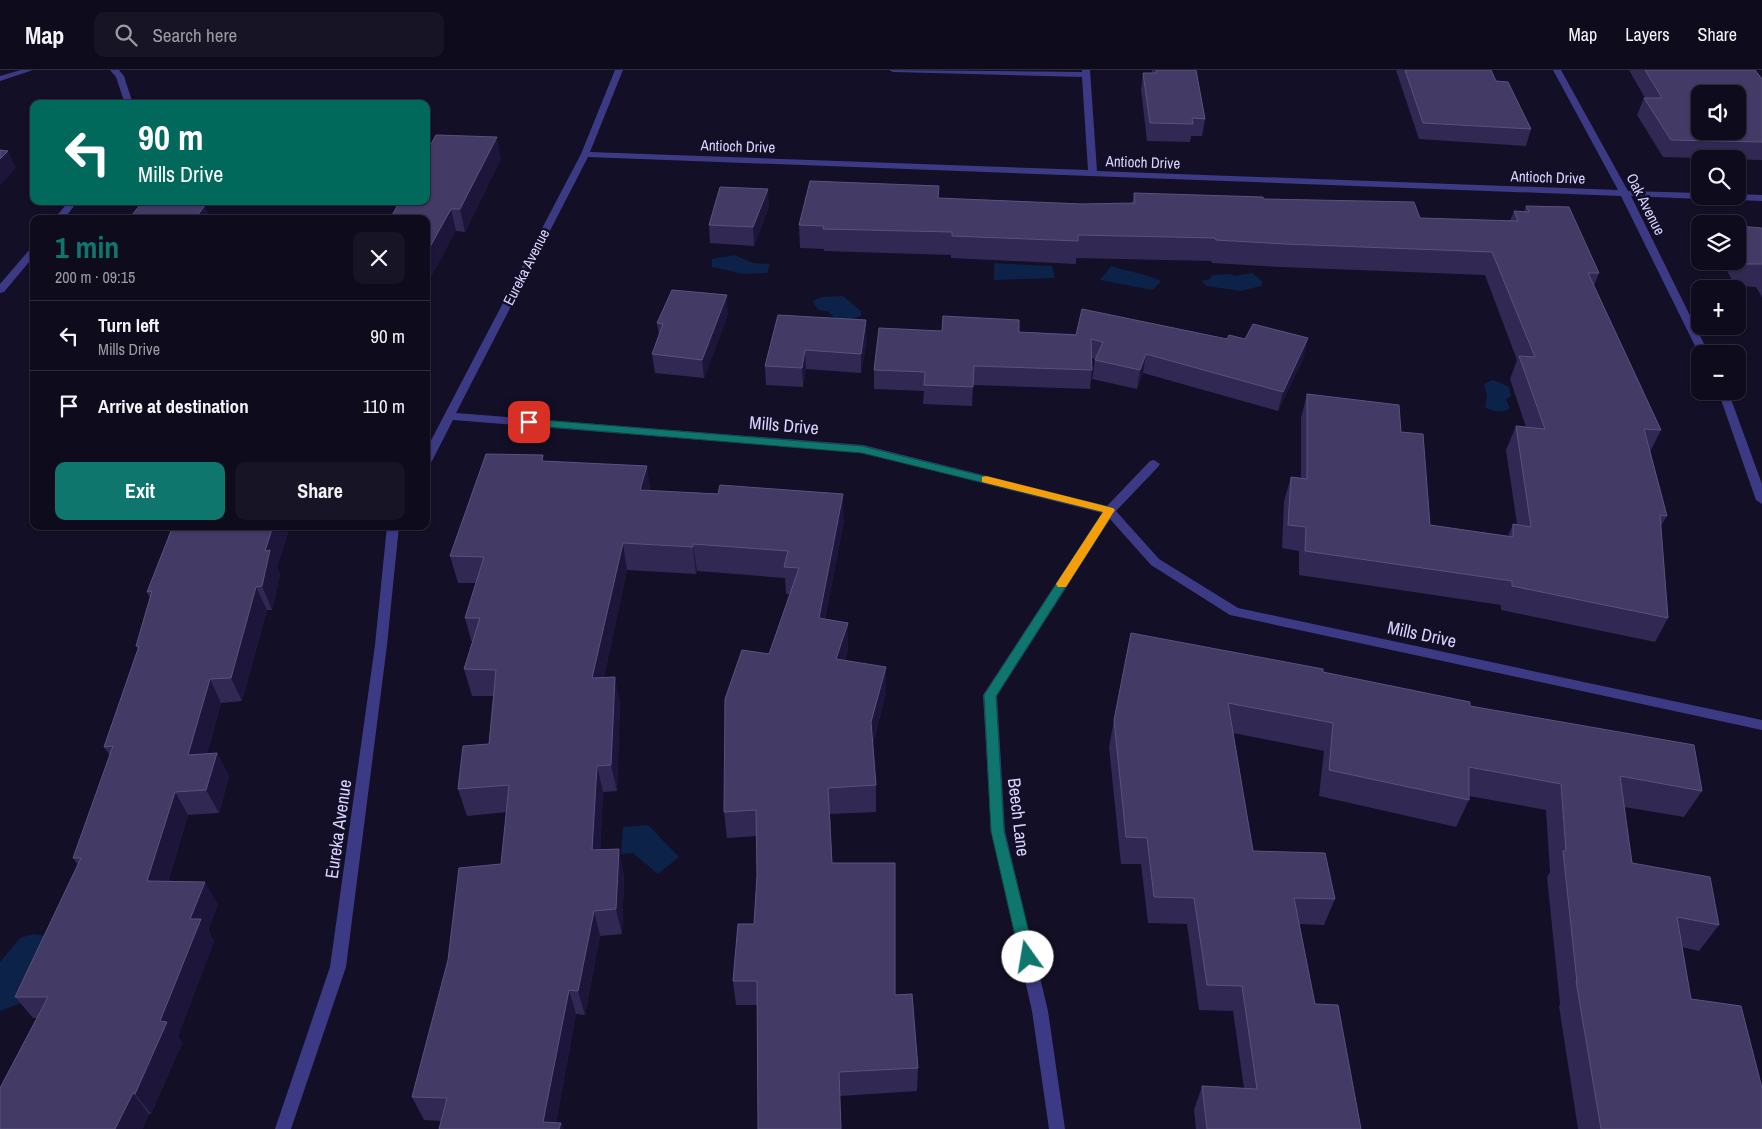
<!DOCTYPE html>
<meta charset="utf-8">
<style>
:root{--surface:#0e0b1c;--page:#171425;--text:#f1f3f6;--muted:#9b9ba3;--line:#2e2b3b;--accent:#0f766e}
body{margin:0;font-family:"Archivo Narrow",sans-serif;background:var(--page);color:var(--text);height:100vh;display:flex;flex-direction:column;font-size:19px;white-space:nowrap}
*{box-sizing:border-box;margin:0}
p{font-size:16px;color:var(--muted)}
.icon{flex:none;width:28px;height:28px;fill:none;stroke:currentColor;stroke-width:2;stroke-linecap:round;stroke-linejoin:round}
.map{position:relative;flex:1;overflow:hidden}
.drawer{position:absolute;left:30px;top:145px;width:400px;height:315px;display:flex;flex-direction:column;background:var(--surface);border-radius:10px;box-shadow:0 1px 4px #0004,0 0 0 1px var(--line)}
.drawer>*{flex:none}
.hud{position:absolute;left:30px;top:30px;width:400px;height:105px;border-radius:10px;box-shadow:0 1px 4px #0004,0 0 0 1px var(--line);background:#00695c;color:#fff;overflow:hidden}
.fabs{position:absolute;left:1691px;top:15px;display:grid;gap:10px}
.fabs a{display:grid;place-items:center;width:55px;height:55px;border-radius:10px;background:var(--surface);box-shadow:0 1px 4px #0004,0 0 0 1px var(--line);font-size:25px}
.pin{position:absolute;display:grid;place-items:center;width:42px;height:42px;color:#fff;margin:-21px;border-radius:10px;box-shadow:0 2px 8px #0006}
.me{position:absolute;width:55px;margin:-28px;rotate:347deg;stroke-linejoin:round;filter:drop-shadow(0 0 4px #0008)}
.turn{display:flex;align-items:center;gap:18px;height:105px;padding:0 25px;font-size:22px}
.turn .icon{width:65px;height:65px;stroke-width:2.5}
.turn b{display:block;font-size:35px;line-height:42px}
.round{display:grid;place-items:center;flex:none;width:52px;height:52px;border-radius:10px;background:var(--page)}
.headline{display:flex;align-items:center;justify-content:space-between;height:85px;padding:0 25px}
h1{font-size:30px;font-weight:700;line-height:38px;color:var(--accent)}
.action{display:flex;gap:10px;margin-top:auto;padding:10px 25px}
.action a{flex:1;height:58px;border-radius:10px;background:var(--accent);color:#fff;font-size:20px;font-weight:700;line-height:58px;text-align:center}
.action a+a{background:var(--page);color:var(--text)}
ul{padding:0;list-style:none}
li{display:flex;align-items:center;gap:15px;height:70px;padding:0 25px;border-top:1px solid var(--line)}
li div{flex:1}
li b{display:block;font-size:19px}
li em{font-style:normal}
header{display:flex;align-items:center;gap:30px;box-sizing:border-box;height:70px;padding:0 25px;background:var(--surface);border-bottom:1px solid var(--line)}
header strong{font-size:24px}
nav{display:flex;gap:28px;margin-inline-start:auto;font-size:18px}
.search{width:350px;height:45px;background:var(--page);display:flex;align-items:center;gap:12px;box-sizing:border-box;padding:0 18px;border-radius:10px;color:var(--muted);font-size:19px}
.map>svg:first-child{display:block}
.water{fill:#0c2248}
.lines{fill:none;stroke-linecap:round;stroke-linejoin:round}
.minor{fill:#3d3a85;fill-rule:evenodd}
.wall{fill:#312854}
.shaded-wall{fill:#1d163a}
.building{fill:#433a66;stroke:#5a527e;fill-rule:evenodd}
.route{fill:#0f766e;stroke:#0a4d48}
.slow{fill:#f59e0b}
.labels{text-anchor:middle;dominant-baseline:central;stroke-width:5;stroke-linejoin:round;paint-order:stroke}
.far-street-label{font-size:15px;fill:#d9d4ff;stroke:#130f26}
.street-label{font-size:18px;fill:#d9d4ff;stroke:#130f26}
</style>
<header>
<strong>Map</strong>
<div class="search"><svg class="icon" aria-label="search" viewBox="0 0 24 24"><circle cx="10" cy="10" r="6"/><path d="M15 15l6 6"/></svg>Search here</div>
<nav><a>Map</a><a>Layers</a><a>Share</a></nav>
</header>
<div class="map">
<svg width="1762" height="1059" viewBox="0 0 1762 1059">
<rect width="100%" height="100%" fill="#130f26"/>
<path class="water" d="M 734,185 L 753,193 L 770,194 L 767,203 L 744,204 L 712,197 L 712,189 Z
M 994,193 L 1052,196 L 1055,208 L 994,210 Z
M 1111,196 C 1128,202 1145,203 1161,211 L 1153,220 L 1100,210 Z
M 1252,203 L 1263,212 L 1261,216 L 1241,221 L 1206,216 L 1202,211 L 1210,209 L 1212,205 L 1231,204 L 1234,206 Z
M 843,226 L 861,241 L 861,246 L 848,251 L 836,250 L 828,241 C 819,241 816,240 813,231 L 822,227 Z
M 1493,310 L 1509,317 L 1511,326 L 1506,330 L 1510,338 C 1501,344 1494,342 1485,337 L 1487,326 L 1484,314 Z
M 648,755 L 679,787 L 658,804 L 633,783 L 621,784 L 623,757 Z
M 33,864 L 45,866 L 37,927 L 0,941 L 0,892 L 20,868 Z"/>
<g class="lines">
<path class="minor" d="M 21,0 L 33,0 L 0,11 L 0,6 Z
M 110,0 L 119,0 L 124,6 L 133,34 L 125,34 L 116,7 Z
M 615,0 L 623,0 L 590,82 L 1088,100 L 1082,7 L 893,2 L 889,0 L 1082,2 L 1082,0 L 1090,0 L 1097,101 L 1618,120 L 1553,0 L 1561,0 L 1628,121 L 1700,123 L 1700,126 L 1704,126 L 1700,129 L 1631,126 L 1709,284 L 1700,284 L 1700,286 L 1699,284 L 1621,126 L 588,87 L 456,343 L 863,375 L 1107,436 L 1150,391 L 1154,390 L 1160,394 L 1158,397 L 1116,441 L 1159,489 L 1238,538 L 1762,650 L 1762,660 L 1230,545 L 1151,495 L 1110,449 L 997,626 L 1005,761 L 1048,941 L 1065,1059 L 1049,1059 L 1032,941 L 991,761 L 983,625 L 1102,443 L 863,383 L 453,350 L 432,391 L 426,395 L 426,380 L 581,84 Z
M 1738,124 L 1762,125 L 1762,131 L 1710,129 L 1706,126 L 1738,126 Z
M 69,131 L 78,131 L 64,149 L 54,149 Z
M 34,177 L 34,186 L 4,222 L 0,223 L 0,214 L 31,178 Z
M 1718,321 L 1728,321 L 1762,414 L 1762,434 L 1756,430 Z
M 387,456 L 399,456 L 387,575 L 346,897 L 291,1059 L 275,1059 L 330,897 L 375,575 Z"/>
</g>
<path class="wall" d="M 1152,0 L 1196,0 L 1205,49 L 1202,66 L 1191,66 L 1190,72 L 1147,71 L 1141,20 L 1143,3 L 1152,3 Z
M 1396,0 L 1491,0 L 1496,11 L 1531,59 L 1526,76 L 1419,69 Z
M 1629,0 L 1755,0 L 1762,9 L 1762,90 L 1663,87 L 1637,45 L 1644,28 L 1645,28 Z
M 501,89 L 465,162 L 456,161 L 426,149 Z
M 1134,123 L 1264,129 L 1420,148 L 1510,151 L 1514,141 L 1524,142 L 1526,136 L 1599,203 L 1594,216 L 1661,360 L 1650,382 L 1667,446 L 1661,456 L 1668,548 L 1655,572 L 1501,540 L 1501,535 L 1299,505 L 1299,481 L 1282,478 L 1284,431 L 1291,407 L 1301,408 L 1301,348 L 1307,324 L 1401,362 L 1430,455 L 1508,466 L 1513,454 L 1517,454 L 1506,380 L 1516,356 L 1526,357 L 1510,309 L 1517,290 L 1485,205 L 1280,197 L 1212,193 L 1211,191 L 1076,188 L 1076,194 L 951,188 L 951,185 L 824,181 L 824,179 L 800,178 L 799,155 L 938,128 L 1082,134 L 1132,133 Z
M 769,137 L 754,176 L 710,173 L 709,155 Z
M 1738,157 L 1762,158 L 1762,227 L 1756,217 L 1735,216 L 1722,191 L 1738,191 Z
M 728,244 L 704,308 L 655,303 L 652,284 L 659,266 L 657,253 Z
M 778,245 L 867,269 L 861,303 L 806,299 L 803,317 L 766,315 L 765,296 Z
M 942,261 L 1019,262 L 1227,269 L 1245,269 L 1304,287 L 1278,341 L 1143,303 L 1137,319 L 1092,309 L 1095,289 L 1092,288 L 1092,300 L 1090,319 L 973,315 L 972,336 L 923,334 L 924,321 L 874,319 L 874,300 Z
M 545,391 L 650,420 L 844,451 L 825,549 L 848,553 L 848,580 L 845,590 L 886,623 L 873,673 L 876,715 L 876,742 L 830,744 L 832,793 L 895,925 L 918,998 L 917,1021 L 840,1026 L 757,935 L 736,935 L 733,911 L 754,854 L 757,806 L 757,766 L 727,768 L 724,742 L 769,584 L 790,524 L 786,524 L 785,508 L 697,501 L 696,504 L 627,500 L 604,607 L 620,633 L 617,721 L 603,722 L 600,780 L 624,804 L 622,864 L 600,866 L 585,945 L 576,944 L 556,1053 L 561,1053 L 563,1059 L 439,1059 L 441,1051 L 424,1050 L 412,1027 L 501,794 L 507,742 L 467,746 L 458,719 L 489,674 L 494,626 L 472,626 L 464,599 L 472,573 L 465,548 L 476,513 L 458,513 L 450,486 Z
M 173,456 L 290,456 L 277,497 L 280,504 L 272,540 L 267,540 L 242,631 L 221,633 L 207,684 L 217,683 L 229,706 L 219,743 L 188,745 L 168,812 L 218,834 L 208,860 L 214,871 L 178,966 L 182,973 L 151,1044 L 149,1044 L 142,1059 L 0,1059 L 37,948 L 33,948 L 15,927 L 78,795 L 73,788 L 110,686 L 104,677 L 138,579 L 136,576 L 150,528 L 147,522 Z
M 1323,602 L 1470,636 L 1702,721 L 1684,747 L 1624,737 L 1632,793 L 1719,855 L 1699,881 L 1682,877 L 1691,929 L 1762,1059 L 1578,1059 L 1559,936 L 1560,934 L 1547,807 L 1550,802 L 1546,740 L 1469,726 L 1469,730 L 1456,757 L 1319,726 L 1324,681 L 1233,663 L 1253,781 L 1335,829 L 1324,855 L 1299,854 L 1315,934 L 1361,1059 L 1196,1059 L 1194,1040 L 1202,1016 L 1244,1018 L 1233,941 L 1199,940 L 1187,854 L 1148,853 L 1141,794 L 1121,794 L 1109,677 L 1114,650 Z"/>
<path class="shaded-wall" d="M 497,67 L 501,89 L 465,162 L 460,139 Z
M 8,81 L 16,98 L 0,115 L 0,89 Z
M 768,119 L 769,137 L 754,176 L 753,157 Z
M 185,131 L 195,131 L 199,143 L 205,135 L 210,149 L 188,149 L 182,134 Z
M 451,139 L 456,161 L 426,217 L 426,184 Z
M 727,225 L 728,244 L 704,308 L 702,290 Z
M 866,250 L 867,269 L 861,303 L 861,284 Z
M 1308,268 L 1304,287 L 1278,341 L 1283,322 Z
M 805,280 L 806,299 L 803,317 L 802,298 Z
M 1146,284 L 1143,303 L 1137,319 L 1140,300 Z
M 647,396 L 651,423 L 640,420 Z
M 843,424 L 844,451 L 820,575 L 819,548 Z
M 273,456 L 290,456 L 277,497 L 280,504 L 272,540 L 262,516 L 265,481 Z
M 623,473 L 627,500 L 598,635 L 592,608 Z
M 693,474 L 697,501 L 696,504 L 693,477 Z
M 256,517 L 267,540 L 242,631 L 231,608 Z
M 848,553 L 848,580 L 837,616 L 836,589 Z
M 886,597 L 886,623 L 871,679 L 871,652 Z
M 615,607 L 620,633 L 617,721 L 611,695 Z
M 210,609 L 221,633 L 201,708 L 188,685 Z
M 217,683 L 229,706 L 219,743 L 206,720 Z
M 597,696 L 603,722 L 599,806 L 592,780 Z
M 175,722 L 188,745 L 161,834 L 147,811 Z
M 619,779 L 624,804 L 622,864 L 616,839 Z
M 205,812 L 218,834 L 208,860 L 214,871 L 178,966 L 182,973 L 151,1044 L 135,1024 L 160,951 L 190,849 Z
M 594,841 L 600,866 L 585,945 L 578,921 Z
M 569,920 L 576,944 L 555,1059 L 543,1052 Z
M 133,1023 L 149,1044 L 142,1059 L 115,1059 Z
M 561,1053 L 563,1059 L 559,1059 Z"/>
<path class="building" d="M 1156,0 L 1196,0 L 1205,49 L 1192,48 L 1193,54 L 1150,53 L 1143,3 L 1157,3 Z
M 1405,0 L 1491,0 L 1496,11 L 1508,12 L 1531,59 L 1423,53 Z
M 1645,0 L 1755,0 L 1762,9 L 1762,72 L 1671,70 L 1644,28 L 1662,28 ZM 1700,24 L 1738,24 L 1738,61 L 1700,61 Z
M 436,65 L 497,67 L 460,139 L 451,139 L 426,184 L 426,149 L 390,149 L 400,131 L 426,131 L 426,83 Z
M 0,80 L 8,81 L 0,89 Z
M 810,111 L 939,116 L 938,128 L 1082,134 L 1135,133 L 1134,123 L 1263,127 L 1264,129 L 1414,132 L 1420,148 L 1518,151 L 1514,141 L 1529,142 L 1526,136 L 1569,137 L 1599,203 L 1588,203 L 1661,360 L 1644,359 L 1667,446 L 1660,445 L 1668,548 L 1512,516 L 1512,511 L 1305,481 L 1306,457 L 1288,455 L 1291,407 L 1307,409 L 1307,324 L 1399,335 L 1401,362 L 1423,364 L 1430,455 L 1513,467 L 1513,454 L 1531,457 L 1516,356 L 1545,359 L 1519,286 L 1535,287 L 1492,182 L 1285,174 L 1216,170 L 1215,168 L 1078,165 L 1078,171 L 952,166 L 952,162 L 823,159 L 824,156 L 799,155 Z
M 720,117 L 768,119 L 753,157 L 709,155 Z
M 143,131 L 185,131 L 182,134 L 205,135 L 195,149 L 129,149 Z
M 1738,156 L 1762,158 L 1762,194 L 1746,194 L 1738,178 Z
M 672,220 L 727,225 L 702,290 L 652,284 L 663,254 L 657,253 Z
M 1082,239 L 1227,269 L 1229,265 L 1245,269 L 1253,254 L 1308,268 L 1283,322 L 1146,284 L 1140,300 L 1095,290 L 1103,272 L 1091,269 L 1092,300 L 974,296 L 973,317 L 924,315 L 925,302 L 874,300 L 879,258 L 942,261 L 943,246 L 1019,250 L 1019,262 L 1076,265 Z
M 778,245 L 866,250 L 861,284 L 805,280 L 802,298 L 765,296 Z
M 486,384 L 543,385 L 542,391 L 647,396 L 640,420 L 718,424 L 720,415 L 843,424 L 819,548 L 848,553 L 836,589 L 886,597 L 871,652 L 876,715 L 828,718 L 832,793 L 895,793 L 895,925 L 912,924 L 918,998 L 839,1002 L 841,1059 L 758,1059 L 757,911 L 733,911 L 738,854 L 754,854 L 757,806 L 756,740 L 724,742 L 725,629 L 742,580 L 769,584 L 799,498 L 784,497 L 788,481 L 693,474 L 693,477 L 623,473 L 592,608 L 615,607 L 611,695 L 597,696 L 592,780 L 619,779 L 616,839 L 594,841 L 578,921 L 569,920 L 543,1052 L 561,1053 L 559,1059 L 439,1059 L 447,1028 L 412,1027 L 448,890 L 459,798 L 501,794 L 509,715 L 458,719 L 463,676 L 489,674 L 496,600 L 464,599 L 480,548 L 465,548 L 484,487 L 450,486 Z
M 173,456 L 273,456 L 265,481 L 270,480 L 262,516 L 256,517 L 231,608 L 210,609 L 188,685 L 217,683 L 206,720 L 175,722 L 147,811 L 205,812 L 190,849 L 201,849 L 160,951 L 167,952 L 135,1024 L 133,1023 L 115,1059 L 0,1059 L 0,1018 L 48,927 L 15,927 L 81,788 L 73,788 L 113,676 L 104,677 L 139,576 L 136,576 L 152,521 L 147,522 Z
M 1131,563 L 1323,599 L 1323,602 L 1470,632 L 1470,636 L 1694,675 L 1702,721 L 1620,706 L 1632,793 L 1710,807 L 1719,855 L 1677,847 L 1691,929 L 1741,936 L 1762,1018 L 1762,1059 L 1601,1059 L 1576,911 L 1577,912 L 1563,781 L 1566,781 L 1561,714 L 1469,697 L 1469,730 L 1329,700 L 1333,653 L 1228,633 L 1253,781 L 1325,783 L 1335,829 L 1294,828 L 1315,934 L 1338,935 L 1361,1059 L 1207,1059 L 1202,1016 L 1257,1019 L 1242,916 L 1207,915 L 1194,828 L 1154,827 L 1147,768 L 1126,767 L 1114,650 Z"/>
<path class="route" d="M 529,349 L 862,376 L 1113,438 L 1113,443 L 996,626 L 1004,761 L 1035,887 L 1032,891 L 1028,893 L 1023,891 L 1020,887 L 991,761 L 984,625 L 1103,442 L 862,383 L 525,355 L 524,352 Z"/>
<path class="slow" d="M 986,406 L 1113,438 L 1115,440 L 1066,517 L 1058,517 L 1056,514 L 1103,442 L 982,412 L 982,407 Z"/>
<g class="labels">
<g class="far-street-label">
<text transform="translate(738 76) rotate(2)">Antioch Drive</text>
<text transform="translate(1143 92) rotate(2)">Antioch Drive</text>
<text transform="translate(1548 107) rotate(2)">Antioch Drive</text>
<text transform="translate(1646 134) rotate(63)">Oak Avenue</text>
<text transform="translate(526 197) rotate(-63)">Eureka Avenue</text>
</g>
<g class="street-label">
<text transform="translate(784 355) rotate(5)">Mills Drive</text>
<text transform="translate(1422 564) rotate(12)">Mills Drive</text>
<text transform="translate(1019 747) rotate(83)">Beech Lane</text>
<text transform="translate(338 759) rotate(-82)">Eureka Avenue</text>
</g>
</g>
</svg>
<div class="fabs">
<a><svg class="icon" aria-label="sound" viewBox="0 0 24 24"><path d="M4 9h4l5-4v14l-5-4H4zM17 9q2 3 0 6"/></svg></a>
<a><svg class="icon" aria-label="search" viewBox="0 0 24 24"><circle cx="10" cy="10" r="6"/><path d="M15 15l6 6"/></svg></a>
<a><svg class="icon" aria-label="layers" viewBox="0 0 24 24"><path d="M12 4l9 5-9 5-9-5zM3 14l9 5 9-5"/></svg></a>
<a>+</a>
<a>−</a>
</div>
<div class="pin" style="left:529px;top:352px;background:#d93025"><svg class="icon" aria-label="arrive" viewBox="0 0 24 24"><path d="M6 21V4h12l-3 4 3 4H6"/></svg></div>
<svg class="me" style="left:1028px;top:887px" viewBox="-20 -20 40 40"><circle r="19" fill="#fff"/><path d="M0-13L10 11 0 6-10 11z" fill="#0f766e"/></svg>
<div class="hud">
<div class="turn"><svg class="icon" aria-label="left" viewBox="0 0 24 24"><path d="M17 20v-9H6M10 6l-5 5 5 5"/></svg><div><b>90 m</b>Mills Drive</div></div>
</div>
<section class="drawer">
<div class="headline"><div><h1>1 min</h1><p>200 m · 09:15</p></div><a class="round"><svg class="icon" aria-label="close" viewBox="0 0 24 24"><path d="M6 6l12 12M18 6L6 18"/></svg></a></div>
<ul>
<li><svg class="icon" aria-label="left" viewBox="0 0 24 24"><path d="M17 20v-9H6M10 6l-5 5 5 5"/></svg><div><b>Turn left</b><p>Mills Drive</p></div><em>90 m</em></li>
<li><svg class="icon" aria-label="arrive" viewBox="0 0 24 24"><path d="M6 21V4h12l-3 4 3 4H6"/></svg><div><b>Arrive at destination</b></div><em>110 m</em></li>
</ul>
<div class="action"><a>Exit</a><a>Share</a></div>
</section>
</div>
